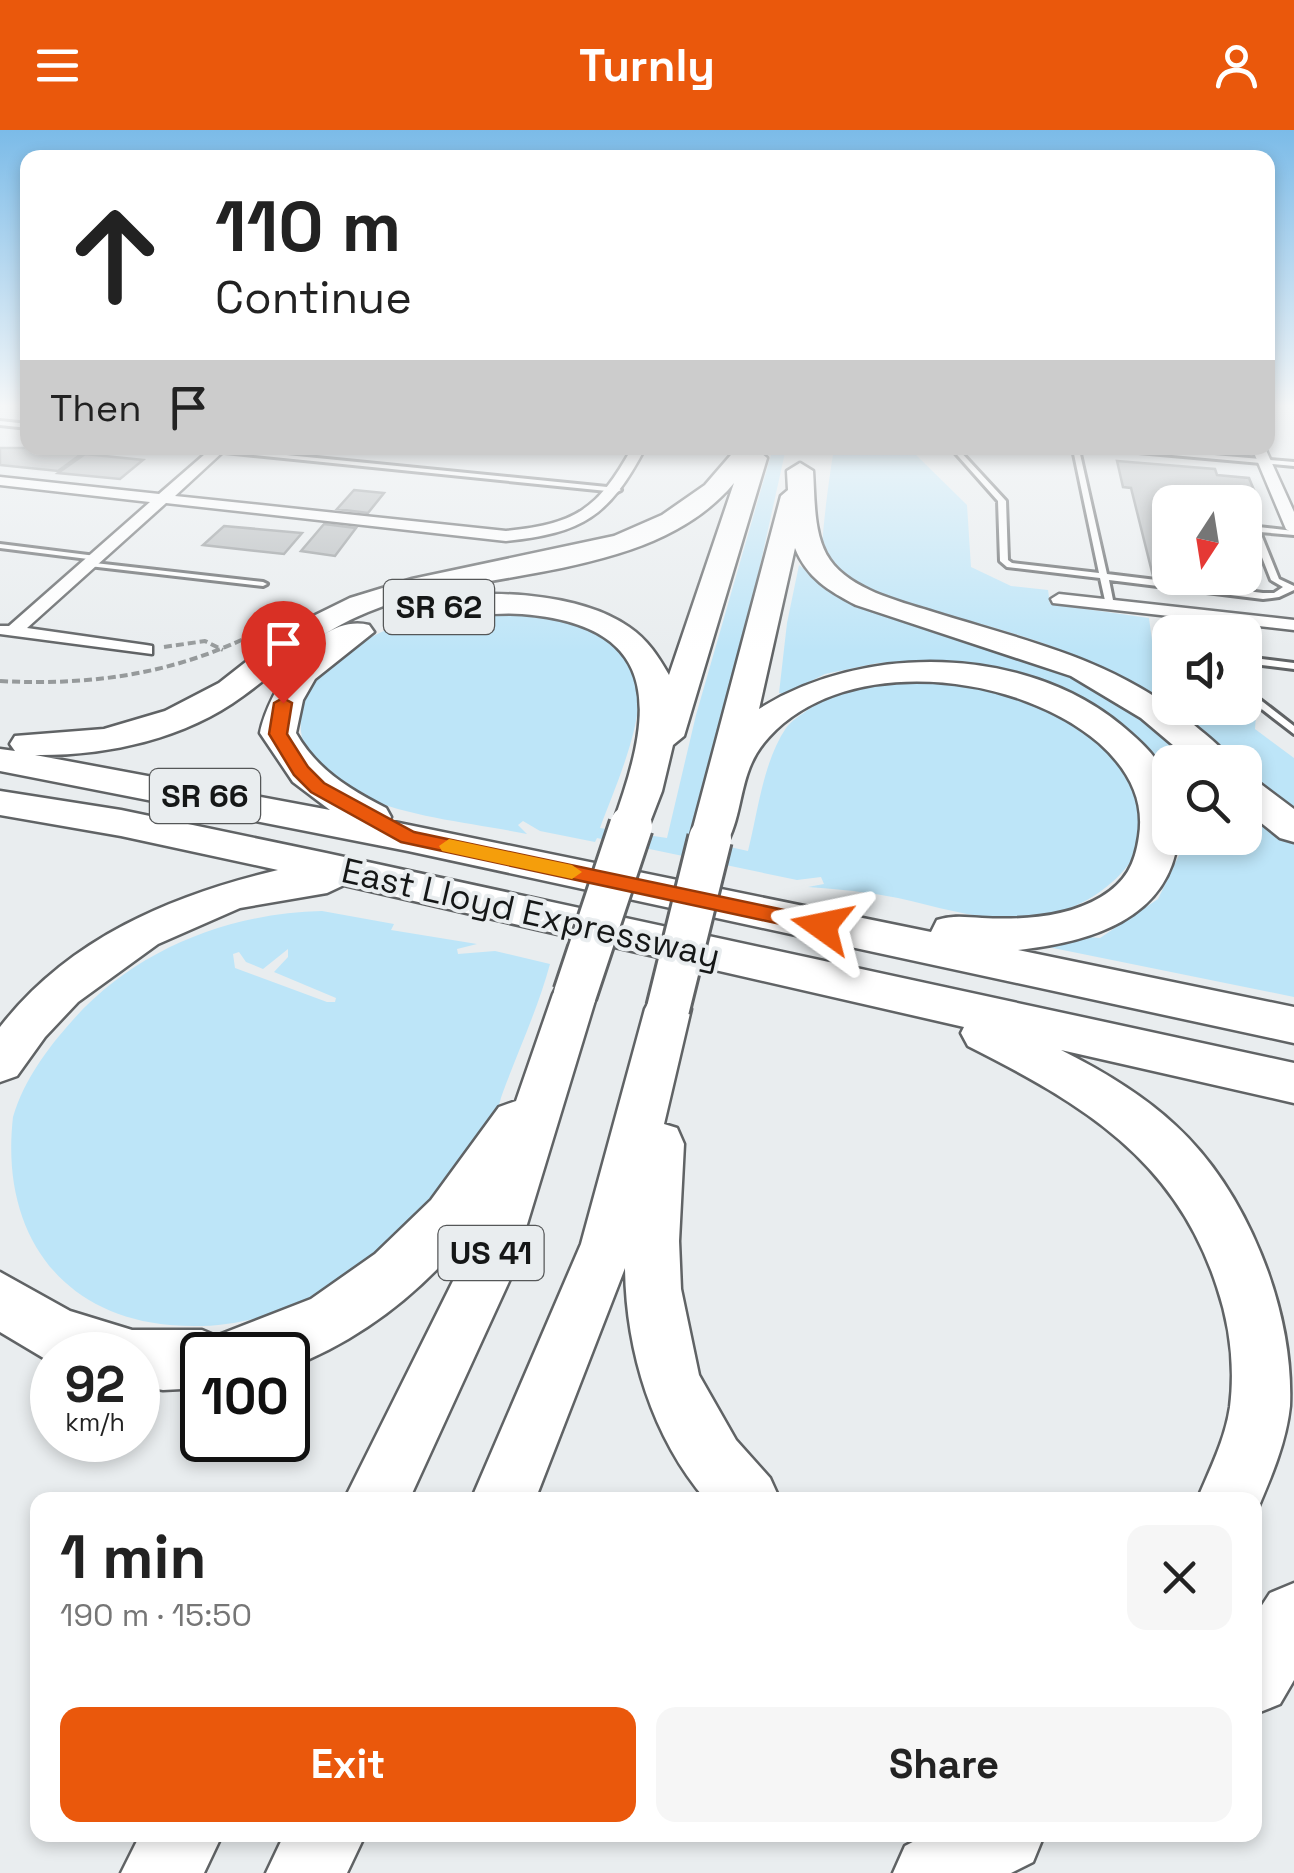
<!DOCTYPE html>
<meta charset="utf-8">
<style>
:root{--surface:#fff;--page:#f6f6f6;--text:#222;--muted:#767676;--accent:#ea580c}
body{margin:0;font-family:"Space Grotesk",sans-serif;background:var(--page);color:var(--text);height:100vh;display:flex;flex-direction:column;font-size:38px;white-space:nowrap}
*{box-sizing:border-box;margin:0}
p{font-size:32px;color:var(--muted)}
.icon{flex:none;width:55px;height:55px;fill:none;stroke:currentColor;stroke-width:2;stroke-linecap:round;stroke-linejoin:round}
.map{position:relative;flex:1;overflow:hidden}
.sheet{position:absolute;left:30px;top:1362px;width:1232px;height:350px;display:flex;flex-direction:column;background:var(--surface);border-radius:20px;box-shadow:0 5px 15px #0003}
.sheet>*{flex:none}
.top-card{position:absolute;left:20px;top:20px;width:1255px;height:305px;border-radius:20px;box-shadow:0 5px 15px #0003;background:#fff;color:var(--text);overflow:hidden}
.needle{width:65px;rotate:192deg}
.fabs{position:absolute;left:1152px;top:355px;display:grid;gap:20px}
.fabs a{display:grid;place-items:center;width:110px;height:110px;border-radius:20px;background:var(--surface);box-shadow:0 5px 15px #0003;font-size:50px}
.speed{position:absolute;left:30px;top:1202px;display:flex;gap:20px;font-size:50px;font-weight:700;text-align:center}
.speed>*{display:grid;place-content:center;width:130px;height:130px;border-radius:50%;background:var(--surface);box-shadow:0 5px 15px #0003;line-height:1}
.speed small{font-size:25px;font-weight:400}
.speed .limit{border:5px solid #111;border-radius:15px;background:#fff;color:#111}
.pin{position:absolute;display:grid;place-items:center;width:85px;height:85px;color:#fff;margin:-102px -42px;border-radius:50% 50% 50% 0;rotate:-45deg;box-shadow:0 0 10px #0007}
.pin .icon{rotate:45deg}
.me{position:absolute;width:110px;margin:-55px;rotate:282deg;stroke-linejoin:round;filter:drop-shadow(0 0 8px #0008)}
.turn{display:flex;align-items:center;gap:35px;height:210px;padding:0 30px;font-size:45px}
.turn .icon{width:130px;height:130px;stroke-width:2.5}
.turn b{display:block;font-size:70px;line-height:85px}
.then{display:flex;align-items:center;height:95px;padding:0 30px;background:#0003;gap:20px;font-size:38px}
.round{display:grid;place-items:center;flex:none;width:105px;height:105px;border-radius:20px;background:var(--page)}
.head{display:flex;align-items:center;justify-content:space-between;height:170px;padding:0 30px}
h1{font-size:60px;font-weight:800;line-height:75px}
.primary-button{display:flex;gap:20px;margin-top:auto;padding:20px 30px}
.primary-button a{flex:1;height:115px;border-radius:20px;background:var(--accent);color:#fff;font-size:40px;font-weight:800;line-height:115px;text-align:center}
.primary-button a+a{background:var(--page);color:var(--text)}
header{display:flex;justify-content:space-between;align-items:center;height:130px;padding:0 30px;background:var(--accent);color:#fff;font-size:45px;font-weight:800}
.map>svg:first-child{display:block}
.green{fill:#bde5f8;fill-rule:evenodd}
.building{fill:#b7bbbd;stroke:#929698;stroke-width:2.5}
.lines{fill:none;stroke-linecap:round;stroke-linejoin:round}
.lane-casing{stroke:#606365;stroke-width:6}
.street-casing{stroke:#606365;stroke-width:5}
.highway-casing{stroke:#606365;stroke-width:5}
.path{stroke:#969a9b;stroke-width:4;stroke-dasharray:8 4;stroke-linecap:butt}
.lane{fill:#fff;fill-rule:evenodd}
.street{fill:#fff;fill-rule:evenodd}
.highway{fill:#fff;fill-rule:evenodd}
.highway-bridge-casing{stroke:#606365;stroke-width:48;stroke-linecap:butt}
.highway-bridge{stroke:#fff;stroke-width:42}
.route{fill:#ea580c;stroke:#983908;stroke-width:2.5}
.slow{fill:#f59e0b}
.labels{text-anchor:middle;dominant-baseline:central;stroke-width:8;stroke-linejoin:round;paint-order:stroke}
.shield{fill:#e9edef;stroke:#555758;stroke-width:2.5}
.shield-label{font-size:32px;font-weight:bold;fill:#151717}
.street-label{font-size:35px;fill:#151717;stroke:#e9edef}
</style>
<header><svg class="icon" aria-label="menu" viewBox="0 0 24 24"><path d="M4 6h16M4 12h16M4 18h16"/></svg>Turnly<svg class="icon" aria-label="person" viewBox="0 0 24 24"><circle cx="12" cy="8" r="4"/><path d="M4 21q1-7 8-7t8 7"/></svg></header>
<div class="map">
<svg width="1294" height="1743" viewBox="0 0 1294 1743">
<rect width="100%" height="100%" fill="#e9edef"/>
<path class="green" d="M 773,318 L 786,318 L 730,572 L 694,709 L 748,721 C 758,682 763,632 786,598 C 792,590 801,585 809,579 C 896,518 1118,558 1140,676 C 1145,700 1141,720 1125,739 C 1102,766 1069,783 1033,787 C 986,793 943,778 898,768 C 868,762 838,759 808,757 L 824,754 L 821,747 L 797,750 L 597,708 L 595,712 L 540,701 L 523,691 L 518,695 L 527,704 C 473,693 413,688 363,667 C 346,660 334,648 320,636 C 306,623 299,608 301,589 C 302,562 320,542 340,526 C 403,478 522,462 593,503 C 610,513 630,525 636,545 C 649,584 614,659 600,698 L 667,708 L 696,585 Z
M 834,318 L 909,318 L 967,375 L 971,437 L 1011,456 L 1048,460 L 1050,474 L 1149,488 L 1153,518 L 1170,530 L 1170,578 L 1244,578 L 1256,585 L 1255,599 L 1294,628 L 1294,683 L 1245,646 L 1245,632 L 1230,632 C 1187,596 1145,558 1094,534 C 1048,512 996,498 948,485 C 907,474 841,465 823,420 C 820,414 831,335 834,318 Z
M 799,435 C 869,498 987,510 1075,546 C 1119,565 1156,601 1192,632 L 1170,632 L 1170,661 L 1005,542 L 931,531 L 878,533 L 825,544 L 785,564 L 779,563 L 787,493 Z
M 1245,677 L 1294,715 L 1294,867 L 1048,817 L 1088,807 L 1100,808 L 1158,769 L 1181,721 L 1181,708 L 1245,708 Z
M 322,781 L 394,794 L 391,800 L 477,814 L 457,819 L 458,824 L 495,821 L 550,834 C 538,878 519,919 503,962 C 498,975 496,992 488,1005 C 471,1032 449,1057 429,1083 C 418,1097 406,1120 391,1130 C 377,1140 359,1146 344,1153 C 285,1182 237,1201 170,1195 C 58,1185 0,1100 13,987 C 24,950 47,919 72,891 C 134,820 229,783 322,781 ZM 288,819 L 288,827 L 274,842 L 336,868 L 335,872 L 327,872 L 235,838 L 233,824 L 239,822 L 246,832 L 263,839 Z"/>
<path class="building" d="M 0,318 L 41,318 L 84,322 L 58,341 L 0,335 Z
M 85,324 L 143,330 L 120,349 L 58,343 Z
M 1117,331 L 1215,339 L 1217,345 L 1249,348 L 1259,372 L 1225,369 L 1226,372 L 1170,372 L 1170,448 L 1153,446 L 1131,358 L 1123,357 Z
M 354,360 L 384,363 L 368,383 L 337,379 Z
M 324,394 L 356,398 L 335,426 L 301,421 Z
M 224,396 L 302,403 L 284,424 L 203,415 Z"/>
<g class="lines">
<g class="lane-casing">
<path id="lane" d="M 0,291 L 28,294 L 28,298 L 0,295 Z
M 217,318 L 617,358 L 621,360 L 617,362 L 215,321 L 215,319 Z
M 951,318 L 957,318 L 1006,371 L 1008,430 L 1012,433 L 1099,443 L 1074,324 L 1076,318 L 1082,318 L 1080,324 L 1107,444 L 1263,463 L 1274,463 L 1283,457 L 1271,450 L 1245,384 L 1245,373 L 1249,375 L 1258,397 L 1294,401 L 1294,405 L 1260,402 L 1279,449 L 1294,456 L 1294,460 L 1279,467 L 1263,469 L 1109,450 L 1114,475 L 1110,478 L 1106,475 L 1100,448 L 1007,437 L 1000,431 L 998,371 Z
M 1113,318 L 1133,318 L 1294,332 L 1294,336 L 1116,320 Z
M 0,414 L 96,426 L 100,428 L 96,430 L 0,418 Z
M 86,432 L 263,452 L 267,454 L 263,456 L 89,436 L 85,434 Z
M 1189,482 L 1195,482 L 1207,502 L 1199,502 L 1188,484 Z
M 1245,527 L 1294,533 L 1294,539 L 1245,533 Z
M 1245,558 L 1294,596 L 1294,604 L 1245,566 Z"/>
</g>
<g class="street-casing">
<path id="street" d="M 212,318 L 227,318 L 175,366 L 506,401 C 576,394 598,379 632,318 L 645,318 C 609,387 582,403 506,411 L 166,373 L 27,498 L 146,515 L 152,516 L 152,524 L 0,504 L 0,496 L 9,496 L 150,372 L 0,355 L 0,347 L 159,364 Z
M 1252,318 L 1265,318 L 1294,382 L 1294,404 L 1286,399 Z
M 1059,464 L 1294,490 L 1294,500 L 1053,473 L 1051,469 Z"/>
</g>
<g class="highway-casing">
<path id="highway" d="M 737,318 L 762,318 L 760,322 L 767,328 L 684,606 L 673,615 L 662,661 L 645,705 L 631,709 L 617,705 L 612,696 C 651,589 670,496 522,484 C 491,481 450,491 422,484 L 418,478 L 422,472 C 480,457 579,462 629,497 C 648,510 658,526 669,545 L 734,353 C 651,453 481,436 368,482 C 312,505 290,532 243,566 C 185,609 106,626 35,625 L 330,680 L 293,652 L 260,603 C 269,560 317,482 369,495 L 374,502 L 315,549 L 303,570 L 296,603 C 317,640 349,659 386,678 L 391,687 L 389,691 L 931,802 L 937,790 C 953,785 965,787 982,788 C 1021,790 1066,788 1101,767 C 1126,752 1135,734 1139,706 C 1145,668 1126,637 1099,613 C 1018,543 847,522 769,607 C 736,642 746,682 724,718 L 710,722 L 696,718 L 690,709 L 781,366 L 788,360 L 787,341 L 800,333 L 813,341 C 815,369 813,406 830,430 C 850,459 898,471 930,481 C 1025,511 1108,527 1188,590 C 1203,603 1221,615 1232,632 L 1193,632 L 1141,588 L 1071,546 L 856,475 C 829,461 807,448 795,418 L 759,579 C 863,513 1024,515 1121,595 C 1140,611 1161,629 1169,654 C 1174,669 1170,691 1170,708 L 1178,708 C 1169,790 1089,812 1018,820 L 1294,877 L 1294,913 L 408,721 L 0,641 L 0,619 L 15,621 L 10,614 L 15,606 L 104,599 L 165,581 L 219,553 L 289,498 L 350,468 L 412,449 L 614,406 L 662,385 L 705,355 Z
M 1245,649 L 1258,652 L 1294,679 L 1294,712 L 1280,708 L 1245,680 Z
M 0,661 L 121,680 L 326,723 L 1294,933 L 1294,973 L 1061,920 C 1101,940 1142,964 1175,995 C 1247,1061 1294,1179 1290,1276 C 1286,1314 1270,1350 1255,1385 L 1255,1370 L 1197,1370 C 1210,1339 1225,1310 1230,1277 C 1235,1237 1230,1195 1217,1157 C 1176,1029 1081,973 968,916 L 961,903 L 964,897 L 344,755 L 327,763 L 240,778 L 158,814 L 78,872 L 45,907 L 17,946 L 0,952 L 0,897 C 69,808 172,765 278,740 L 121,706 L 0,685 Z
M 575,846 L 591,852 L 597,864 L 511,1147 L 409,1370 L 344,1370 L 458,1141 L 471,1101 C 422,1162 361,1210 288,1238 L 288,1225 L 202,1225 L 202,1258 L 163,1260 L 138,1256 L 138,1225 L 52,1225 L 52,1233 L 0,1202 L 0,1142 L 70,1181 L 132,1200 L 202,1200 L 216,1206 L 311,1169 L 375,1124 L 431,1070 L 499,977 L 516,971 L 553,864 L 559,852 Z
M 668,861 L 684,866 L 691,879 L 664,994 L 677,998 L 684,1014 L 679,1111 L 681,1159 L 699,1245 L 736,1310 L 770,1348 L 780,1370 L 706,1370 C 652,1307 626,1221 625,1138 L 535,1370 L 471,1370 L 581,1114 L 645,879 L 652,866 Z
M 1294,1453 L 1294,1550 L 1280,1574 L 1255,1584 L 1255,1486 L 1270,1463 Z
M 140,1705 L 222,1705 L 204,1743 L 121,1743 Z
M 284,1705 L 365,1705 L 347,1743 L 266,1743 Z
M 926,1705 L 1044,1705 L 1033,1732 L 1011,1743 L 893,1743 L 905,1716 Z"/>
</g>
<path class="path" d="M 164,517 L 205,511 L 223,520
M 0,551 C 92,556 175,544 258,502"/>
<use href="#lane" class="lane"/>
<use href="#street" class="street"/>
<use href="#highway" class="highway"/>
<g class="highway-bridge-casing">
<path id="highway-bridge" d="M 575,864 L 631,696
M 668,879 L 710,709"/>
</g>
<use href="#highway-bridge" class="highway-bridge"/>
</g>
<linearGradient id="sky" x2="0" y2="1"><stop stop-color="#7bbbe8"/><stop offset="0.53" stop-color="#f5f7f8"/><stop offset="1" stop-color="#f5f7f8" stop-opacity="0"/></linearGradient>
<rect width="1294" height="521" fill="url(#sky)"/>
<path class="route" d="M 283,568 L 292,573 L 287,604 L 308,637 L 324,653 L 414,702 L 822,788 L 833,796 L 822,803 L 401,712 L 311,662 L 294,645 L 269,604 L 274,573 Z"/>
<path class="slow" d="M 449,709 L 572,735 L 582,742 L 572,749 L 442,721 L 439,716 Z"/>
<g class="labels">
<g class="shield">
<rect x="384" y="450" width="110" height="54" rx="8"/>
<rect x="150" y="639" width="110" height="54" rx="8"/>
<rect x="438.5" y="1096" width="105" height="54" rx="8"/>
</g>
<g class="shield-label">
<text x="439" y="477">SR 62</text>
<text x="205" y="666">SR 66</text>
<text x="491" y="1123">US 41</text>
</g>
<g class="street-label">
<text transform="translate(531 783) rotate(13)">East Lloyd Expressway</text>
</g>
</g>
</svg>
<div class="fabs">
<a><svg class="needle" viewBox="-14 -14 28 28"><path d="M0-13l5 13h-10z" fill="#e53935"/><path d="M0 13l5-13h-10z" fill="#767676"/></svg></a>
<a><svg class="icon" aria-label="sound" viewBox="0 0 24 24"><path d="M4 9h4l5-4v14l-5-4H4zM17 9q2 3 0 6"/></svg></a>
<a><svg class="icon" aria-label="search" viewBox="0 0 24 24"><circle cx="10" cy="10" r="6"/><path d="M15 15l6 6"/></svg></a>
</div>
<div class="speed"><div>92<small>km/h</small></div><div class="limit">100</div></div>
<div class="pin" style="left:283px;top:573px;background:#d93025"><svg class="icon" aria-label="arrive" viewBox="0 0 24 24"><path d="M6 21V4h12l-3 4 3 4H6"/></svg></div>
<svg class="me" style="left:822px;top:796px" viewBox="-20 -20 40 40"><path d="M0-17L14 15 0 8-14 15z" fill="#ea580c" stroke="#fff" stroke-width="4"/></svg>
<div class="top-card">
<div class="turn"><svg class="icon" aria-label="ahead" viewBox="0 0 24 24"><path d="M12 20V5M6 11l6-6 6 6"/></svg><div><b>110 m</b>Continue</div></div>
<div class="then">Then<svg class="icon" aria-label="arrive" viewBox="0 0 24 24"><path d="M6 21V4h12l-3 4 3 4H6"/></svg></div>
</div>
<section class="sheet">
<div class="head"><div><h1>1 min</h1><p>190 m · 15:50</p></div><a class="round"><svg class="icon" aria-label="close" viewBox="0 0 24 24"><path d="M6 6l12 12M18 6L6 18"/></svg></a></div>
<div class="primary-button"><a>Exit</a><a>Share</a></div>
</section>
</div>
